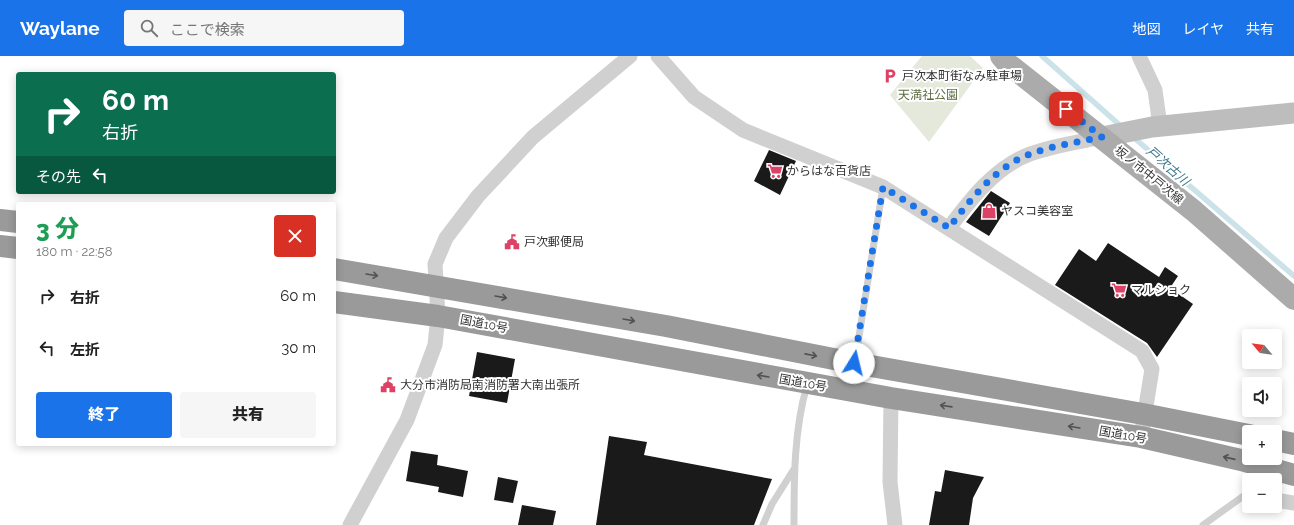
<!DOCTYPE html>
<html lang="ja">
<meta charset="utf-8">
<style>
:root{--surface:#fff;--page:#f6f6f6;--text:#222;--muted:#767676;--accent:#1a73e8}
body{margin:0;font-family:Raleway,"Noto Sans JP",sans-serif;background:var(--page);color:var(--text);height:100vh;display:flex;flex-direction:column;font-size:15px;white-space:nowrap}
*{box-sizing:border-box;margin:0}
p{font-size:13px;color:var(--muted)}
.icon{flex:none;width:22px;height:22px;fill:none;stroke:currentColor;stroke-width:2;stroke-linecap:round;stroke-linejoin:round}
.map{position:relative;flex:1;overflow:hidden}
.panel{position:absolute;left:16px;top:146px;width:320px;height:244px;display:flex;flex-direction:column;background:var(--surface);border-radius:4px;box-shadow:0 2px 10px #0003}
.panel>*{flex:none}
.banner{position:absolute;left:16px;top:16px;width:320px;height:122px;border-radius:4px;box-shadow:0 2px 10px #0003;background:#0b6e4f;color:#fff;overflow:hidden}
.needle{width:26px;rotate:299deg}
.controls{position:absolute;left:1242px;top:273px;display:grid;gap:8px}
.controls a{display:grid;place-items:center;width:40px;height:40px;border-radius:4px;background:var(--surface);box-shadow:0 2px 10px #0003;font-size:20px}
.pin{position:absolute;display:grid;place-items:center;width:34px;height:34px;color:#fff;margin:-17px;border-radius:8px;box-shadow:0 2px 6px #0006}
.me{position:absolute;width:44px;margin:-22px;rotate:9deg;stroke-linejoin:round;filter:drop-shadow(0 0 3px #0008)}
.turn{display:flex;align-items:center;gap:14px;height:84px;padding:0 20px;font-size:18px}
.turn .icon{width:52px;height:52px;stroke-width:2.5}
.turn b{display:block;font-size:28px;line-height:34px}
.then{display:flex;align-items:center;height:38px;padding:0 20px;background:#0003;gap:8px;font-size:15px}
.round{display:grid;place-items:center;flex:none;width:42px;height:42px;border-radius:4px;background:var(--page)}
.summary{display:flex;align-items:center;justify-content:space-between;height:68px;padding:0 20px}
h1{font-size:24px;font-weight:800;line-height:30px;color:#1e9e55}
.action{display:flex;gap:8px;margin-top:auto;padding:8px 20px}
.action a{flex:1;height:46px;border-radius:4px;background:var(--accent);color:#fff;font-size:16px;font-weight:800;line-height:46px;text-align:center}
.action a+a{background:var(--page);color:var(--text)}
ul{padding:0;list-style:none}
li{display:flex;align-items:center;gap:12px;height:52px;padding:0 20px}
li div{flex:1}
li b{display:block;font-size:15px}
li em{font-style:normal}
header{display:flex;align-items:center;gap:24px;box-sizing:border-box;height:56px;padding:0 20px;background:var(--accent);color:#fff}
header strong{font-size:19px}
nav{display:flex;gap:22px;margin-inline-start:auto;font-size:14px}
.search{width:280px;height:36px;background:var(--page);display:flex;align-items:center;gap:10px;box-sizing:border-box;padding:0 14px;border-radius:4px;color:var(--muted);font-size:15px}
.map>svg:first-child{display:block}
.green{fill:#e4e9dc}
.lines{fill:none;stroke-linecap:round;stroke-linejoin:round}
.stream{stroke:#cae2e8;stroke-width:5.5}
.building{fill:#1a1a1a}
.lane{stroke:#d0d0d0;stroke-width:7}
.street{stroke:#d0d0d0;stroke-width:15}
.secondary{stroke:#bdbdbd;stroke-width:21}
.primary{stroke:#ababab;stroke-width:22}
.highway{stroke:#9a9a9a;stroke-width:22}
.oneway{stroke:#525252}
.route{stroke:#1a73e8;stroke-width:7;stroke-dasharray:0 12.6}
.labels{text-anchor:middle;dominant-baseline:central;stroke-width:4;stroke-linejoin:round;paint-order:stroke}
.poi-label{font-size:12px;fill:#333;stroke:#fff;text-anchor:start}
.park-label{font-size:12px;fill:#5d6d41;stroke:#fff}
.street-label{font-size:12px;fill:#333;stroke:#fff}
.water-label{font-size:13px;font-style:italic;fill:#407a8c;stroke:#fff}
</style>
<header>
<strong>Waylane</strong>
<div class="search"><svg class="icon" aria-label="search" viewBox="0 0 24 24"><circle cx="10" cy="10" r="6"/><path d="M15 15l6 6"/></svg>ここで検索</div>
<nav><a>地図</a><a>レイヤ</a><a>共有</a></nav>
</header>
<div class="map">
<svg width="1294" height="469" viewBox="0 0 1294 469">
<rect width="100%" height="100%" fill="#fff"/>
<path class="green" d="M 922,0 L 970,0 L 983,12 L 929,86 L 890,39 Z"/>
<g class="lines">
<path class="stream" d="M 1042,0 L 1123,72
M 1132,80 L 1294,220"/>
</g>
<path class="building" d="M 769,94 L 796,105 L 780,139 L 754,125 Z
M 991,135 L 1010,147 L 989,180 L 966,166 Z
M 1108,187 L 1159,221 L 1165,211 L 1178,220 L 1170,232 L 1193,248 L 1157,301 L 1147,287 L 1055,229 L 1079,193 L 1096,205 Z
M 477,296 L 515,303 L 507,347 L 469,340 Z
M 609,380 L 647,386 L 644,399 L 772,423 L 754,469 L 596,469 Z
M 411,395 L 438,399 L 437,409 L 468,415 L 463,441 L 438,436 L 439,431 L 406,425 Z
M 945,414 L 984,421 L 973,442 L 969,469 L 929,469 L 935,435 L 941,436 Z
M 498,421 L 518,425 L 513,447 L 494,444 Z
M 522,449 L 556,455 L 553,469 L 518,469 Z"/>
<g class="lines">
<path class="lane" d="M 855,305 L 883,131
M 763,469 L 772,448 L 794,413
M 794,469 C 794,422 794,374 807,329
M 1203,469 L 1249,436"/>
<path class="street" d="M 658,0 L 694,41 L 743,74 L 883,131 L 1142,295 L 1152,313 L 1141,381
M 1139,0 L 1155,34 L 1160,70
M 949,172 C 970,144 995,111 1030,98 C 1052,90 1078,86 1102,81
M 891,342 L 890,426 L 895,469
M 1275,444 L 1294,447
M 350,469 L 407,364 L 435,289 L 438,260 L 435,208 L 446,182 L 478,140 L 533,81 L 630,0"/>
<path class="secondary" d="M 1102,81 L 1152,71 L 1294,57"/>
<path class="primary" d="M 1001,0 L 1007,7 L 1194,155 L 1294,243"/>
<path class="highway" d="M 0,164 L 18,166
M 0,190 L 18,192
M 334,213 L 666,270 L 854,307 L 1143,358 L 1249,379
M 334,246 L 438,260 L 891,342 L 1141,381 L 1241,404 L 1294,419
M 1275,384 L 1294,388"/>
</g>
<defs><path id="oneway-shaft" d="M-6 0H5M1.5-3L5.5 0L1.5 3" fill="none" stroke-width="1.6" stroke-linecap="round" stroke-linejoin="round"/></defs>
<g class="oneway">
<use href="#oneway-shaft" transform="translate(372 219) rotate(9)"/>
<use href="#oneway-shaft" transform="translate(501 241) rotate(10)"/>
<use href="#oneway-shaft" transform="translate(629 264) rotate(10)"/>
<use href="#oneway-shaft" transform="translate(811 299) rotate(11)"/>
<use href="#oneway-shaft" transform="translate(763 320) rotate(-171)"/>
<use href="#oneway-shaft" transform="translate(946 350) rotate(-172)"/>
<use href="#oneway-shaft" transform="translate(1074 371) rotate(-171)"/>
<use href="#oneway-shaft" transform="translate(1229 402) rotate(-167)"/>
</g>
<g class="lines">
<path class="route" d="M 854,307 L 883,131 L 949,172 C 970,144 995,111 1030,98 C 1052,90 1078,86 1102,81 L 1066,53"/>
</g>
<defs>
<g id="parking-bare" transform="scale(1.2)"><path d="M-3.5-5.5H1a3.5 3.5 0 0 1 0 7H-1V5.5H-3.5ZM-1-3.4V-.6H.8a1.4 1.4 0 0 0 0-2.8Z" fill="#dd4165" stroke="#fff" stroke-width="2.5" paint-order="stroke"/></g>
<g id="supermarket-bare" transform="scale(1.2)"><path d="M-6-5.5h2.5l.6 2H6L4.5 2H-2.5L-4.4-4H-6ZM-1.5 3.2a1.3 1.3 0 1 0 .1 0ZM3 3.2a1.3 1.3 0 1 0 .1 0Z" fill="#dd4165" stroke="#fff" stroke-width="2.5" paint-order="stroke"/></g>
<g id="shop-bare" transform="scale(1.2)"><path d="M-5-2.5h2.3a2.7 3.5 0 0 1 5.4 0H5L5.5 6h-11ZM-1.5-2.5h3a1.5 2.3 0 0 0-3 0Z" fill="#dd4165" stroke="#fff" stroke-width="2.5" paint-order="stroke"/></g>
<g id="civic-bare" transform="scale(1.2)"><path d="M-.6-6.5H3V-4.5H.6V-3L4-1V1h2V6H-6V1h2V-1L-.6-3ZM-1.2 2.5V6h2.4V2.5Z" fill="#dd4165" stroke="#fff" stroke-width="2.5" paint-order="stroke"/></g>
</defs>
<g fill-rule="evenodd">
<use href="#parking-bare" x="890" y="20"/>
<use href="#supermarket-bare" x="775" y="115"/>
<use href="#shop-bare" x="989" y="155"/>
<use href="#civic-bare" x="512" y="186"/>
<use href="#supermarket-bare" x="1119" y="234"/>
<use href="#civic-bare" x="388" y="329"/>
</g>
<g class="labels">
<g class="poi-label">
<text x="902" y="20">戸次本町街なみ駐車場</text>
<text x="787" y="115">からはな百貨店</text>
<text x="1001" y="155">ヤスコ美容室</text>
<text x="524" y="186">戸次郵便局</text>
<text x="1131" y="234">マルショク</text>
<text x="400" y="329">大分市消防局南消防署大南出張所</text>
</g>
<g class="park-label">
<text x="928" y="39">天満社公園</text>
</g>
<g class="street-label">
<text transform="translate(1149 119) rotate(39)">坂ノ市中戸次線</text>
<text transform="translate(484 268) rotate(11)">国道10号</text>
<text transform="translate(803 327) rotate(10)">国道10号</text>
<text transform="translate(1123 379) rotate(10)">国道10号</text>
</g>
<g class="water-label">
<text transform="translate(1168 110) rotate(41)">戸次古川</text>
</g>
</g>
</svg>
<div class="controls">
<a><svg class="needle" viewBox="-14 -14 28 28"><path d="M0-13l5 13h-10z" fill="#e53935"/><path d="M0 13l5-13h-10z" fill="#767676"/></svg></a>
<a><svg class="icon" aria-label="sound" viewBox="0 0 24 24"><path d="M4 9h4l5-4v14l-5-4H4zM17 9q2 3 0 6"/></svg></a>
<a>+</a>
<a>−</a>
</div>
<div class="pin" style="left:1066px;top:53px;background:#d93025"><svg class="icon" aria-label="arrive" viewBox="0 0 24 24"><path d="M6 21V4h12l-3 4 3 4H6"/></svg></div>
<svg class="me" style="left:854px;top:307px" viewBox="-20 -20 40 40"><circle r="19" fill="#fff"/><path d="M0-13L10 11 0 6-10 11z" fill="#1a73e8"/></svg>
<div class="banner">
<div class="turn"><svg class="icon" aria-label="right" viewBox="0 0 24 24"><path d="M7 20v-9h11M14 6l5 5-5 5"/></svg><div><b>60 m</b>右折</div></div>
<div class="then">その先<svg class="icon" aria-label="left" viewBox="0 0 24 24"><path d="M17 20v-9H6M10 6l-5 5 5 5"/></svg></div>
</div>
<section class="panel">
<div class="summary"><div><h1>3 分</h1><p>180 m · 22:58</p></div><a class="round" style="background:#d93025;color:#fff"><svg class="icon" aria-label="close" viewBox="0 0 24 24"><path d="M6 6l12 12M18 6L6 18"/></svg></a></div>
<ul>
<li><svg class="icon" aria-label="right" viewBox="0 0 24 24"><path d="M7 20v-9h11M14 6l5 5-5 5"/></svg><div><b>右折</b></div><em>60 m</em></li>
<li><svg class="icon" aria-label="left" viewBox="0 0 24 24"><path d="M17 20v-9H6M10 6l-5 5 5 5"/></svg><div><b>左折</b></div><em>30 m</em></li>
</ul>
<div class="action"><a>終了</a><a>共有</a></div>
</section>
</div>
